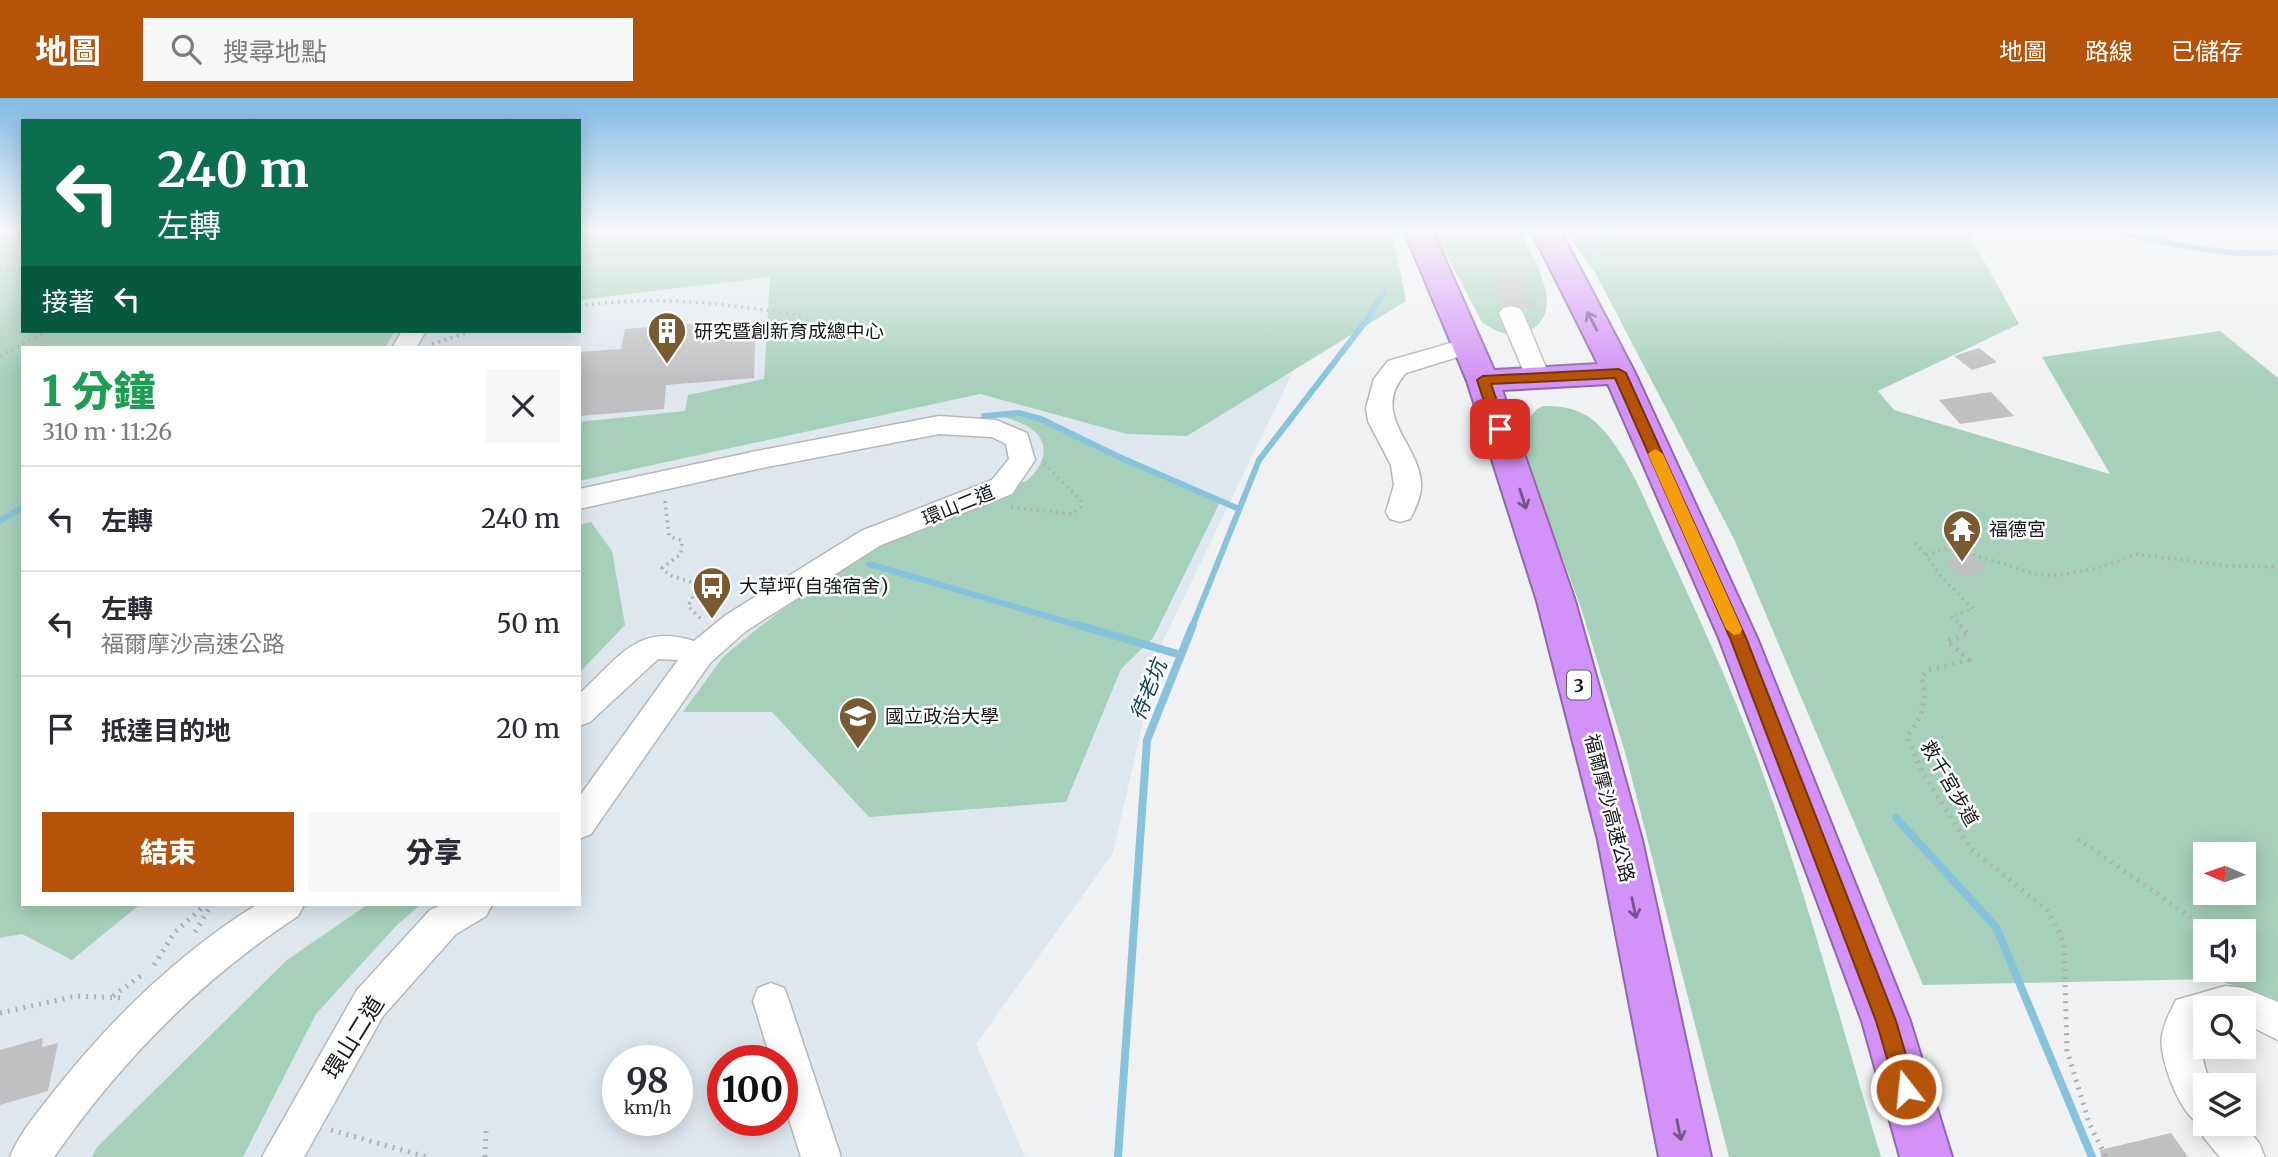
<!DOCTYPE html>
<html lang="zh-TW">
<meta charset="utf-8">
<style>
:root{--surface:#fff;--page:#f7f7f7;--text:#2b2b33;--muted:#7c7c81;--line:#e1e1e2;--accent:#b45309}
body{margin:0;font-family:Merriweather,"Noto Sans TC",serif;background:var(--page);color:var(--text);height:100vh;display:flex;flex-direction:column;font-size:26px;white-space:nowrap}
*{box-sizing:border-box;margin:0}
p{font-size:23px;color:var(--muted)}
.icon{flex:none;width:38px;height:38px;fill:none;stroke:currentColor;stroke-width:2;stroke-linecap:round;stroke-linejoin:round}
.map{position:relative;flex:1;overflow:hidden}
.sheet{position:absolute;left:21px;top:248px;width:560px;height:560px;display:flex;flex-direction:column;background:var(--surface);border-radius:0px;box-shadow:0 4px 18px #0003}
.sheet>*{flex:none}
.guide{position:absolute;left:21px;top:21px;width:560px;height:214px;border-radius:0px;box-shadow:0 4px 18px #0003;background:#0b6e4f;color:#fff;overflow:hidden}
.needle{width:46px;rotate:272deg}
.tools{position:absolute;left:2193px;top:744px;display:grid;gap:14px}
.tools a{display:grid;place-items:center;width:63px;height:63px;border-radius:0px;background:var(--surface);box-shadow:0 4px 18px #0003;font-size:35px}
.speed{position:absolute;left:602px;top:947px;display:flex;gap:14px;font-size:35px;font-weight:700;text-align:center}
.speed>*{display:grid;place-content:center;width:91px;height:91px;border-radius:50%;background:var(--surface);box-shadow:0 4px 18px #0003;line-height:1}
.speed small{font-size:18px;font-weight:400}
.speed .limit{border:10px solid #d22;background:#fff;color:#111}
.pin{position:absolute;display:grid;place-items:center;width:60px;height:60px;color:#fff;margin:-30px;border-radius:14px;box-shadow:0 4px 10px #0006}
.me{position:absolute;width:77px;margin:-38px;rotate:344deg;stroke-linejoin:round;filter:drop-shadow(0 0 5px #0008)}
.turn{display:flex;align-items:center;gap:24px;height:147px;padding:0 21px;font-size:32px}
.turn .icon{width:91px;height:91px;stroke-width:2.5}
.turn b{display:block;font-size:49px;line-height:60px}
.then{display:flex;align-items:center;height:66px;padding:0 21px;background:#0003;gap:14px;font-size:26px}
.round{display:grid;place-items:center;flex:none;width:74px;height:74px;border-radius:0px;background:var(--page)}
.headline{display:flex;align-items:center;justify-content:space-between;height:119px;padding:0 21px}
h1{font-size:42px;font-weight:800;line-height:52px;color:#1e9e55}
.button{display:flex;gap:14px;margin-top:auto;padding:14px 21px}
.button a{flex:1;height:80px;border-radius:0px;background:var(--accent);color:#fff;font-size:28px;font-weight:800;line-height:80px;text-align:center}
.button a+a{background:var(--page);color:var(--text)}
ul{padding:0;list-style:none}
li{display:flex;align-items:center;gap:21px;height:105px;padding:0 21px;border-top:2px solid var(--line)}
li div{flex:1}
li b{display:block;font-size:26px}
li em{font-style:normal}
header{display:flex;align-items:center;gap:42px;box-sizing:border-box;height:98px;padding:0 35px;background:var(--accent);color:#fff}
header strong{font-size:33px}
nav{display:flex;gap:38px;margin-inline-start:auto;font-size:24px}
.search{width:490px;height:63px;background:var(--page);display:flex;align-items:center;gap:18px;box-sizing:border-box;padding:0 24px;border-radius:0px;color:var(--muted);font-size:26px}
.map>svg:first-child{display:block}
.built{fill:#dee7ee;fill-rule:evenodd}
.green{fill:#a7d0bb;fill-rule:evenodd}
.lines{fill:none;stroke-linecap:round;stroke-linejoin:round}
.stream-far1{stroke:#88c3de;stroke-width:6}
.stream{stroke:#88c3de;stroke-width:8}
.building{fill:#c0c0c3}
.minor-casing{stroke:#b5b7b9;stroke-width:3}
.highway-casing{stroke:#9167a9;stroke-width:4}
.path-far1{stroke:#aeb0b1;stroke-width:3.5;stroke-dasharray:2 4.5;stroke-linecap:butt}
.path{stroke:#aeb0b1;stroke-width:5;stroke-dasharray:2 6;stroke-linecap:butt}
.minor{fill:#fff;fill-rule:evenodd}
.highway{fill:#d392f7;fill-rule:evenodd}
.oneway{stroke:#755588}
.route{fill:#b45309;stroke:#753606;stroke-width:2}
.slow{fill:#f59e0b}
.labels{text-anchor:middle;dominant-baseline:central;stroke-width:5;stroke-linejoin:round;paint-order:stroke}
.shield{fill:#fdfeff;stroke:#5c5d5d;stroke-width:2}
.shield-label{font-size:18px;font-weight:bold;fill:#171818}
.poi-label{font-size:19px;fill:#171818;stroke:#fdfeff;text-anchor:start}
.street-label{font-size:19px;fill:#171818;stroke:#fdfeff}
.water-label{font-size:21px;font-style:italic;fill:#0c3f52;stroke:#fdfeff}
.near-street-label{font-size:23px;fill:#171818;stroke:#fdfeff}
</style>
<header>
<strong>地圖</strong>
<div class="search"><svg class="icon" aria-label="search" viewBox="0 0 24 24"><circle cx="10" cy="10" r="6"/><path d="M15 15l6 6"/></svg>搜尋地點</div>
<nav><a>地圖</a><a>路線</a><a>已儲存</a></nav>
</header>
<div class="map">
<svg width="2278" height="1059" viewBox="0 0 2278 1059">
<rect width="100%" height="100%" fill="#eff1f3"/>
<path class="built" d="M 0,132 L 23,132 L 23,233 L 579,233 L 579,132 L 1315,228 L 1160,549 L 1113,755 L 976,946 L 1025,1059 L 0,1059 ZM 23,250 L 579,250 L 579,807 L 23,807 ZM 618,962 L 677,962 L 677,1022 L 618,1022 ZM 723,962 L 782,962 L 782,1022 L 723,1022 Z"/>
<path class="green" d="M 0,132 L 23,132 L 23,233 L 395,233 L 385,250 L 23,250 L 23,807 L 139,807 L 72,862 L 22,836 L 0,840 Z
M 579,132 L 1392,132 L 1406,203 L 1187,338 L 1127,336 L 980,296 L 579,383 L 579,324 L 685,313 L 688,297 L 764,281 L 770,179 L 579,202 Z
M 1433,132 L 1519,132 C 1534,161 1571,219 1523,235 C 1509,240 1493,232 1482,224 Z
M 1565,132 L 1967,132 L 2019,226 L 1878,293 L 1894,312 L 2110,376 L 2042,259 L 2220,233 L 2278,280 L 2278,905 L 2271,899 L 2213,881 L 1923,887 L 1734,441 L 1596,176 ZM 2205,756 L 2244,756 L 2244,794 L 2205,794 ZM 2205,833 L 2244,833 L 2244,872 L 2205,872 Z
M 1543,308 C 1561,308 1578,310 1593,322 C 1628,352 1649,413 1669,455 C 1700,522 1731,589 1757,659 C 1805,790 1841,926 1881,1059 L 1729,1059 L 1626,658 L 1581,510 L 1528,367 L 1522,342 L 1523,327 L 1537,311 Z
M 1011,317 L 1039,322 L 1110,357 L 1221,402 L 1153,540 L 1121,571 L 1066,704 L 869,719 L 772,614 L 683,614 L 723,559 L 758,530 L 826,479 L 878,448 L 1028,382 C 1063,347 1034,323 995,318 Z
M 591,424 L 612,453 L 625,527 L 579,575 L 579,427 Z
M 367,807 L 420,807 L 397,827 L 316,916 L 243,1059 L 92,1059 L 97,1049 L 287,862 Z"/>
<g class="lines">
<path class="stream-far1" d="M 1716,132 L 1729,135 L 1737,132
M 2116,132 C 2164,145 2228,160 2278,154
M 1586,155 L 1623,132
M 984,318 L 1019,315 L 1041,321 L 1117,358 L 1239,411
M 0,423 L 23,409
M 869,466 L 1084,529
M 1192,529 L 1259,362 L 1366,223 L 1384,194"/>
<path class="stream" d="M 1078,527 L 1181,557
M 1896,720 L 1996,829 L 2092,1059
M 1118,1059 L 1147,642 L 1193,527"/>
</g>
<path class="building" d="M 1520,177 L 1534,209 L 1522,210 L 1512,205 L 1503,207 L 1491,179 Z
M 727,223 L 726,229 L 756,226 L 754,280 L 666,287 L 664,311 L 579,318 L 579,254 L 621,251 L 625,231 Z
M 1979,250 L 1997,264 L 1972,272 L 1954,258 Z
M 1991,294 L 2014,318 L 1960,326 L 1939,302 Z
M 1971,455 L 1988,472 L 1960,479 L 1944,462 Z
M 43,940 L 42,949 L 58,945 L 48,993 L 0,1007 L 0,952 Z
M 2171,1035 L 2188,1059 L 2101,1059 L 2100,1052 Z"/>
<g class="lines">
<g class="minor-casing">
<path id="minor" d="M 1511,208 L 1519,210 L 1523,215 L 1550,279 L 1547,285 L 1538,287 L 1529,285 L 1526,279 L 1499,215 L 1503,210 Z
M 402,233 L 426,233 L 416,250 L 392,250 Z
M 1468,240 L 1477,243 L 1480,248 L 1477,253 L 1406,275 C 1369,316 1419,345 1421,385 C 1422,396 1415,412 1410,421 L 1400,424 L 1390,421 L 1386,414 L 1394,387 L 1391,367 L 1368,323 L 1366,310 L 1374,281 L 1388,263 Z
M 939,318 L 996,322 L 1027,335 L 1035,362 L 1012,396 L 881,447 L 746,533 L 710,565 L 591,736 L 579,741 L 579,699 L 678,562 L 658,561 L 590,624 L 579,628 L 579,596 C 619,560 637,525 694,543 L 726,517 L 861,433 L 992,382 L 1009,361 L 1006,346 L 992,339 L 939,336 L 757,371 L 579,411 L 579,391 L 757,353 Z
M 256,807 L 304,807 L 298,818 C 200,882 121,963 54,1059 L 10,1059 C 20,1034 39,1013 55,992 C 112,920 178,856 256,807 Z
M 441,807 L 492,807 L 486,818 L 456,836 L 383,918 L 304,1059 L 262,1059 L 357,892 L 430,812 Z
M 771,885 L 784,890 L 789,903 L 841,1059 L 801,1059 L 782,999 L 782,962 L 771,962 L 753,903 L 758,890 Z
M 2225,888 L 2244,890 L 2278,904 L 2278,942 L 2244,925 L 2244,910 L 2205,910 L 2205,927 L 2200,935 L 2200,949 L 2206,973 L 2214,987 L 2205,987 L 2205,1026 L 2243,1026 L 2259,1045 L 2265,1059 L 2220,1059 L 2204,1040 L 2199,1025 C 2180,1017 2158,958 2162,938 C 2163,926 2171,913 2176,902 Z"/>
</g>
<g class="highway-casing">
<path id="highway" d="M 1404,132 L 1432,132 L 1494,272 L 1598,266 L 1531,132 L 1560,132 L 1635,275 L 1757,540 L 1910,923 L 1952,1059 L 1900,1059 L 1862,923 L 1719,540 L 1608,286 L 1502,292 L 1575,503 L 1642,742 L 1711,1059 L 1659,1059 L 1598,742 L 1537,503 L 1467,283 Z"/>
</g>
<path class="path-far1" d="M 0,172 L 23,171
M 579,208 C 655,197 727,205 802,218
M 432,246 L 472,233
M 0,258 L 47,233
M 665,403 L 669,438 L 682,443 L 681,456 L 662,470 L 669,477 L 694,485 L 696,492 L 688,508 L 702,522
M 1011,409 L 1072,416 L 1081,409 L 1081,402 L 1044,366
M 1915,445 L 1926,458
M 1962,529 L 1951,518 L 1973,511 L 1940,477 L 1926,457 L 1959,446 L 1977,458 L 2038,477 L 2061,477 L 2101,469 L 2137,456 L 2229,468 L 2278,469"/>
<path class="path" d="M 1960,527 L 1969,536 L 1947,543 L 1969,562 L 1928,572 L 1921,579 C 1929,602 1922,620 1907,638 L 1922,674 L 1971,751 L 2047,812 L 2064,844 L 2067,952 L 2089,1025 L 2106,1059
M 2078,741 L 2211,833
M 195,834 L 211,807
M 154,867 L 174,835 L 205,807
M 113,898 L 142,877
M 0,915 L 76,898 L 123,900
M 331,1032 L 427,1059
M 485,1059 L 486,1029"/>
<use href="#minor" class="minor"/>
<use href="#highway" class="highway"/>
</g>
<defs><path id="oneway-shaft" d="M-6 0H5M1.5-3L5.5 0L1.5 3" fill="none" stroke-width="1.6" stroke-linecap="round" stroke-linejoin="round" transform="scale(1.75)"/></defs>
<g class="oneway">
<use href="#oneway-shaft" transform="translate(1592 223) rotate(-118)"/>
<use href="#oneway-shaft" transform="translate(1523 401) rotate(72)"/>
<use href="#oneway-shaft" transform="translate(1634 810) rotate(78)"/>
<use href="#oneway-shaft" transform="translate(1679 1032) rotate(78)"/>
</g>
<linearGradient id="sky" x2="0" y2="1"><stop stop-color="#81bae4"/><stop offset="0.47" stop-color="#f8f9fa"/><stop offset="1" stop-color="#f8f9fa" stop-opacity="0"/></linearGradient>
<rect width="2278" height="281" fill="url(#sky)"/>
<path class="route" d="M 1619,271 L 1626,275 L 1746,540 L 1896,923 L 1916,991 L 1913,998 L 1906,1001 L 1899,998 L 1896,991 L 1876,923 L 1730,540 L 1615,280 L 1491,286 L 1507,331 L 1500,336 L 1493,331 L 1477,282 L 1483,278 Z"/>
<path class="slow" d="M 1655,351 L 1663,356 L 1742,531 L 1740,536 L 1734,537 L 1726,531 L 1648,356 Z"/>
<defs>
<g id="building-pin" transform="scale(2.0125)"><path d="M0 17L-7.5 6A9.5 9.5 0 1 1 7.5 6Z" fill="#7a5a30" stroke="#fdfeff"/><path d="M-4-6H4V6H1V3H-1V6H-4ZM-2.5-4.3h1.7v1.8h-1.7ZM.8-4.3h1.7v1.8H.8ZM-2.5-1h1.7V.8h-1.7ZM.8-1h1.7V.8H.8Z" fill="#fff"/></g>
<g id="temple-pin" transform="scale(2.0125)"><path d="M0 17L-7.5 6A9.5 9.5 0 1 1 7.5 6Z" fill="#7a5a30" stroke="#fdfeff"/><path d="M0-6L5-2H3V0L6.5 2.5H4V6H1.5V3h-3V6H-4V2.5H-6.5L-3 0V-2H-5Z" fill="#fff"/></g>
<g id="bus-pin" transform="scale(2.0125)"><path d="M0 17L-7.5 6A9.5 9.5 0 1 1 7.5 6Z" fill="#7a5a30" stroke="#fdfeff"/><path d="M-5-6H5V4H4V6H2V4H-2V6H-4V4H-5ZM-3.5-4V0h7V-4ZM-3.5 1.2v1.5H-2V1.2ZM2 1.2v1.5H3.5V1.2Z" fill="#fff"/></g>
<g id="university-pin" transform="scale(2.0125)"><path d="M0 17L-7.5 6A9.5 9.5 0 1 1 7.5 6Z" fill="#7a5a30" stroke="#fdfeff"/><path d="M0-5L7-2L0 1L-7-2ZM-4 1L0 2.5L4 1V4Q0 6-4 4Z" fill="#fff"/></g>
</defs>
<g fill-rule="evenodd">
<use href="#building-pin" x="667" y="233"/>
<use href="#temple-pin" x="1962" y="431"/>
<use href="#bus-pin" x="712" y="488"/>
<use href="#university-pin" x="858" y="618"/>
</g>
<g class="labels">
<rect class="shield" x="1567" y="572.5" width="24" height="29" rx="5"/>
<g class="shield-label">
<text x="1579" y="587">3</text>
</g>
<g class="poi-label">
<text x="694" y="233">研究暨創新育成總中心</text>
<text x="1989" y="431">福德宮</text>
<text x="739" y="488">大草坪(自強宿舍)</text>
<text x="885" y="618">國立政治大學</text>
</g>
<g class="street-label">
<text transform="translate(958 407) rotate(-22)">環山二道</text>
<text transform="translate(1950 685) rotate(60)">救千宮步道</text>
<text transform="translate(1610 710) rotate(76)">福爾摩沙高速公路</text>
</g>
<g class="water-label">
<text transform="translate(1148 592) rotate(-68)">待老坑</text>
</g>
<g class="near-street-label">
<text transform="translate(353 939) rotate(-58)">環山二道</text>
</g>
</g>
</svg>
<div class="tools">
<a><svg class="needle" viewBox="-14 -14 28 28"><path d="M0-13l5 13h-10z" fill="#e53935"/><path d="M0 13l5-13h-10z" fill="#7c7c81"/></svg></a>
<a><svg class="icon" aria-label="sound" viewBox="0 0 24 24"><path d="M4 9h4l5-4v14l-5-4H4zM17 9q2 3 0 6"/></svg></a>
<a><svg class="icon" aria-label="search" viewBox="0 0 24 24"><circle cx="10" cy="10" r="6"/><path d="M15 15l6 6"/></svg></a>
<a><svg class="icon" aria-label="layers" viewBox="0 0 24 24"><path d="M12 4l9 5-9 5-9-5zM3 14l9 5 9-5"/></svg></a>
</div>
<div class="speed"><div>98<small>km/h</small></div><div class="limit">100</div></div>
<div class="pin" style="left:1500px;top:331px;background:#d93025"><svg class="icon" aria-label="arrive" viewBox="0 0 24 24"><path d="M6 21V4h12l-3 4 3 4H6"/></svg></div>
<svg class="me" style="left:1906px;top:991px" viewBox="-20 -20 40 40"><circle r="17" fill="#b45309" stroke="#fff" stroke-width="3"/><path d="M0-11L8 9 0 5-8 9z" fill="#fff"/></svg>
<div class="guide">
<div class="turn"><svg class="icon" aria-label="left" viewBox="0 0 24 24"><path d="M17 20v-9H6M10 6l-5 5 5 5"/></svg><div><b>240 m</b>左轉</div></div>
<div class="then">接著<svg class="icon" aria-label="left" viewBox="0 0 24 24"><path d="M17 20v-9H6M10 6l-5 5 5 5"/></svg></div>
</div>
<section class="sheet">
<div class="headline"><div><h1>1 分鐘</h1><p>310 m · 11:26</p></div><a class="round"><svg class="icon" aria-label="close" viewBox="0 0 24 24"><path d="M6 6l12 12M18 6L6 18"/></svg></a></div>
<ul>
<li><svg class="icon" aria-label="left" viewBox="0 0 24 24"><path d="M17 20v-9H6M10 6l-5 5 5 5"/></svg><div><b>左轉</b></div><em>240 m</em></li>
<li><svg class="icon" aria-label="left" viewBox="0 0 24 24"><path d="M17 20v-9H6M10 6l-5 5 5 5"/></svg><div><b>左轉</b><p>福爾摩沙高速公路</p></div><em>50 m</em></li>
<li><svg class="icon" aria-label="arrive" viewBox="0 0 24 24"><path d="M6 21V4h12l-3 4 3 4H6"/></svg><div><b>抵達目的地</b></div><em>20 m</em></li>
</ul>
<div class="button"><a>結束</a><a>分享</a></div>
</section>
</div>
